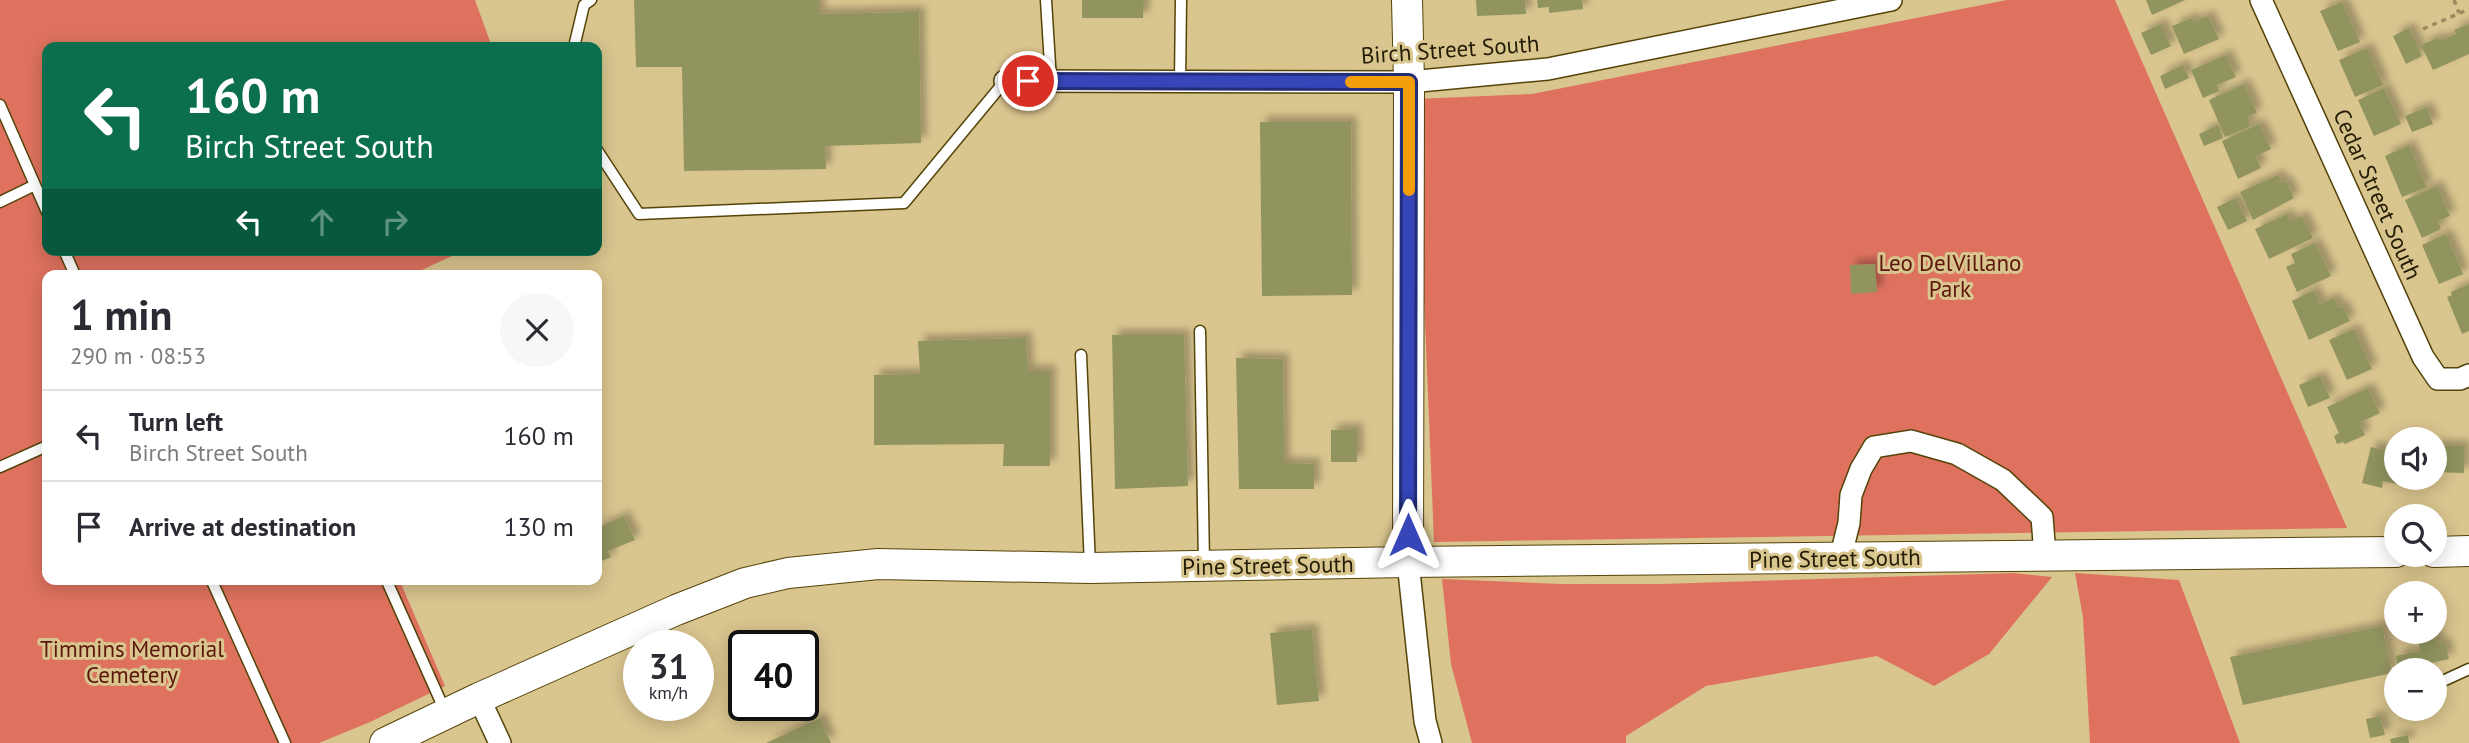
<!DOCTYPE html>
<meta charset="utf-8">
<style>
:root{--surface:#fff;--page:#f7f7f7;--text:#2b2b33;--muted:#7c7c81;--line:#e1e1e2}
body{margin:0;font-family:"PT Sans",sans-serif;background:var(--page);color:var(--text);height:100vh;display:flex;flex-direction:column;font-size:26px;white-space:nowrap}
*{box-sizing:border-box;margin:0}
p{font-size:23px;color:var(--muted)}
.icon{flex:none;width:38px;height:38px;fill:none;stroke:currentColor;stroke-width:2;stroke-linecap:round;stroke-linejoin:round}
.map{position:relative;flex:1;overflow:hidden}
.panel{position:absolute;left:42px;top:270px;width:560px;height:315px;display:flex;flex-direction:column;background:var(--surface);border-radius:14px;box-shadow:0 4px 18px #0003}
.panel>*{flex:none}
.banner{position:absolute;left:42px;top:42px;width:560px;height:214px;border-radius:14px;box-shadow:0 4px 18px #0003;background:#0b6e4f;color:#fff;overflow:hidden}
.tools{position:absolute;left:2384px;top:427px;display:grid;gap:14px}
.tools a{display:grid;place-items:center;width:63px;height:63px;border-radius:50%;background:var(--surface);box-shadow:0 4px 18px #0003;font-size:35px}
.speed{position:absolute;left:623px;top:630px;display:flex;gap:14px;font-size:35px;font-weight:700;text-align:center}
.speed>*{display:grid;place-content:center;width:91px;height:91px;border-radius:50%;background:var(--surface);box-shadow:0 4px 18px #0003;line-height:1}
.speed small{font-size:18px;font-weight:400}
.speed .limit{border:4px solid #111;border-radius:10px;background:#fff;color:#111}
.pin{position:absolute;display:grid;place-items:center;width:60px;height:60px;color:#fff;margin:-30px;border:4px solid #fff;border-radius:50%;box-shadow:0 2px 7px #0007}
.me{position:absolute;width:77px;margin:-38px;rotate:0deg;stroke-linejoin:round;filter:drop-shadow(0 0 5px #0008)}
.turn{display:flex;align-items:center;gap:24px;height:147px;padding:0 28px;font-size:32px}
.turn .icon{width:91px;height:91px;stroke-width:2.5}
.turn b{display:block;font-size:49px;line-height:60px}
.lanes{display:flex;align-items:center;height:66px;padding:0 28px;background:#0003;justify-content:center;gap:35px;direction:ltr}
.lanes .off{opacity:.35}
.round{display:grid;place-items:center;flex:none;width:74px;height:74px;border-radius:37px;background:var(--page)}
.headline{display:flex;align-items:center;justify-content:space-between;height:119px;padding:0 28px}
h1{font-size:42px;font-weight:700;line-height:52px}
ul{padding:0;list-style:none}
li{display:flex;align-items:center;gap:21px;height:91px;padding:0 28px;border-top:2px solid var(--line)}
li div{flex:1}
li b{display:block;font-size:26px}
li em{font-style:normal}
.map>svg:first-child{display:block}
.green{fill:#de725f}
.building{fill:#91945e;filter:url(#shadow)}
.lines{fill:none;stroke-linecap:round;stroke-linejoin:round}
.lane-casing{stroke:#544409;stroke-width:13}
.street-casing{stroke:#544409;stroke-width:24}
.secondary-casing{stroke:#544409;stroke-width:32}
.path{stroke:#9a8b5f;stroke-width:3.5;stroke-dasharray:5 5;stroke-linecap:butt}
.lane{stroke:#fff;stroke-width:10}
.street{stroke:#fff;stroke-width:21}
.secondary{stroke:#fff;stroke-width:30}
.route-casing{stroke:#232d78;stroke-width:18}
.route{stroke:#3645b8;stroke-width:12}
.slow{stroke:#f59e0b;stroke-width:12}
.labels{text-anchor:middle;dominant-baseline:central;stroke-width:6;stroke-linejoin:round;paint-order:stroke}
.street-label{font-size:23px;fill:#231c06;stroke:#d9c58e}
.park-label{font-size:23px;fill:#5d160c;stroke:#d9c58e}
</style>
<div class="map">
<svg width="2469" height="743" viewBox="0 0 2469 743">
<defs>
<filter id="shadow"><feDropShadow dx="6" dy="-6" stdDeviation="3.5" flood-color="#0004"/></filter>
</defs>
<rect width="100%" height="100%" fill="#d9c58e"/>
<path class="green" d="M 0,0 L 475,0 L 492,47 L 47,47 L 47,250 L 465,250 L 411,275 L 47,275 L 47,579 L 399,579 L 445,686 L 370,722 L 319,743 L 0,743 Z
M 2007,0 L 2115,0 L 2347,528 L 1434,542 L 1416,99 L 1532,94 Z
M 2013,573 L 2052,577 L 1989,654 L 1934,686 L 1877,656 L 1706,686 L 1626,736 L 1626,743 L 1472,743 L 1451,664 L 1442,579 L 1560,584 L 1662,584 Z
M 2075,573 L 2179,580 L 2240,743 L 2090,743 L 2083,617 Z"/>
<path class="building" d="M 634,0 L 819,0 L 819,14 L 919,12 L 921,143 L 825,146 L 826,169 L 684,171 L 682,67 L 636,67 Z
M 1082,0 L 1144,0 L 1143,18 L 1082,18 Z
M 1476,0 L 1525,0 L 1526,14 L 1477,16 Z
M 1537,0 L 1582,0 L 1583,9 L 1549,13 L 1549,7 L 1538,8 Z
M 2146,0 L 2185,0 L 2152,15 Z
M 2342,2 L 2360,42 L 2338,51 L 2320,11 Z
M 2208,16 L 2219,39 L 2184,54 L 2172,26 L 2192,18 L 2194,22 Z
M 2161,24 L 2171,46 L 2151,55 L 2141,33 Z
M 2469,24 L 2469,54 L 2433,70 L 2421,45 L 2438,38 L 2440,41 L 2456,34 L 2454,30 Z
M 2409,28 L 2422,56 L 2406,64 L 2393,36 Z
M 2367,48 L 2383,85 L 2355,97 L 2339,60 Z
M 2226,55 L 2236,77 L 2217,85 L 2219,91 L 2203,98 L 2191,70 Z
M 2183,65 L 2189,78 L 2165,89 L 2160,76 Z
M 2244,84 L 2257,113 L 2247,117 L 2251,126 L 2225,137 L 2209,100 Z
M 2384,88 L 2401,124 L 2374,136 L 2358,100 Z
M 2427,107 L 2433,124 L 2412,132 L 2405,116 Z
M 1260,122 L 1351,122 L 1352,295 L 1262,296 Z
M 2259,124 L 2271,149 L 2256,156 L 2261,168 L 2238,179 L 2222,141 Z
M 2218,125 L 2223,138 L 2204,146 L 2199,134 Z
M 2409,145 L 2427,187 L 2402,197 L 2385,156 Z
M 2278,175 L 2282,183 L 2286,181 L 2294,198 L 2253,220 L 2240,192 Z
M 2437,186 L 2450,216 L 2438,221 L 2441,229 L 2422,238 L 2405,200 Z
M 2236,198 L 2247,221 L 2228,230 L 2217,207 Z
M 2287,214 L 2290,222 L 2302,216 L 2313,238 L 2269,259 L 2255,229 Z
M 2446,234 L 2463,274 L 2439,284 L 2422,245 Z
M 2315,243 L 2331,276 L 2297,292 L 2286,267 L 2295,263 L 2291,254 Z
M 1875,264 L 1877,292 L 1851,294 L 1850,265 Z
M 2469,284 L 2469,331 L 2462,334 L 2447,297 L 2452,295 L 2451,292 Z
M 2314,290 L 2320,304 L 2334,298 L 2339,308 L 2343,306 L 2350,321 L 2309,340 L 2292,301 Z
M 2354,329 L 2372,369 L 2347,380 L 2329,340 Z
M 1112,335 L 1184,335 L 1188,486 L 1115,489 Z
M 1026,338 L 1028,371 L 1050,371 L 1050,466 L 1003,466 L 1004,444 L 874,445 L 874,375 L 920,374 L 918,341 Z
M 1236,358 L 1283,359 L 1284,463 L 1314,464 L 1314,489 L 1239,489 Z
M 2320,376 L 2330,398 L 2308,407 L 2299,385 Z
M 2368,388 L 2380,413 L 2359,423 L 2365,435 L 2345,444 L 2343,442 L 2337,444 L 2334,436 L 2339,433 L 2327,407 Z
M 1357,429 L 1357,462 L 1331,462 L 1331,430 Z
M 2434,446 L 2464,446 L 2464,473 L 2434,472 Z
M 2371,447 L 2396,453 L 2396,478 L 2399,478 L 2397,484 L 2383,481 L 2382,488 L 2362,483 Z
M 624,516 L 635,540 L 608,551 L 611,557 L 597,563 L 597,528 Z
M 2382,626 L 2392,673 L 2243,705 L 2230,657 Z
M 1312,629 L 1319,701 L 1277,705 L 1270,633 Z
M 2435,632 L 2438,644 L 2445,643 L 2449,659 L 2427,664 L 2428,670 L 2418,670 L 2417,666 L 2398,670 L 2396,656 L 2420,651 L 2416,633 Z
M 2380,716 L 2385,735 L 2370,738 L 2366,719 Z
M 820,718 L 831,743 L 766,743 Z
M 2408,735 L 2409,743 L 2391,743 L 2390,739 Z"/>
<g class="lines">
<g class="lane-casing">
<path id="lane" d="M 1046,0 L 1051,81
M 574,47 L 584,5 L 591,0
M 1180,82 L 1181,0
M 0,105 L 35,185
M 597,150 L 639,214 L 904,203 L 1005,81
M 0,202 L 35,185 L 47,212
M 64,250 L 75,275
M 1200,331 L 1204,563
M 1081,355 L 1090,566
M 0,467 L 47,446
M 211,579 L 285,743
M 386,579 L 445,711
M 2434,685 L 2469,669"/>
</g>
<g class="street-casing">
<path id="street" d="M 2261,0 L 2423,357 L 2438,379 L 2460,379 L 2469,375
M 1005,81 L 1409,82 L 1548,69 L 1891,0
M 1840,559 L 1849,523 L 1851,495 L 1861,469 L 1874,447 L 1911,441 L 1957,454 L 2003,480 L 2042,517 L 2045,555
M 1408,562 L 1425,721 L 1431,743
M 479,698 L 500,743"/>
</g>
<g class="secondary-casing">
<path id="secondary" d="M 1407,0 L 1409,82 L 1408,562
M 2434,552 L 2469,551
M 385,743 L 479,698 L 676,610 L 745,583 L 788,573 L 878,564 L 1090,568 L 1408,562 L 2396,552"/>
</g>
<path class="path" d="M 2454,0 L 2459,13
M 2423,29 L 2469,9"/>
<use href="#lane" class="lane"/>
<use href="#street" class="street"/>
<use href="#secondary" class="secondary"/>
</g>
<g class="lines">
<g class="route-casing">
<path id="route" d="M 1028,81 L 1409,82 L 1408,535"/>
</g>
<use href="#route" class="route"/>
<path class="slow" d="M 1351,82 L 1409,82 L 1409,190"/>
</g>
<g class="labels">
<g class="street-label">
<text transform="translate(1450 49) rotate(-4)">Birch Street South</text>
<text transform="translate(2378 194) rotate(66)">Cedar Street South</text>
<text transform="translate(1835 558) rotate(-1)">Pine Street South</text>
<text transform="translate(1268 565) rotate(-1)">Pine Street South</text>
</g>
<g class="park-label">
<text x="1950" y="262">Leo DelVillano<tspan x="1950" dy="26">Park</tspan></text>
<text x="132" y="648">Timmins Memorial<tspan x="132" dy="26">Cemetery</tspan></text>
</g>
</g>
</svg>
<div class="tools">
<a><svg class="icon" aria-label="sound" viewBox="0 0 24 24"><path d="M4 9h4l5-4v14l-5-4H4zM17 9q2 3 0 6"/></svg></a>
<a><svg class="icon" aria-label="search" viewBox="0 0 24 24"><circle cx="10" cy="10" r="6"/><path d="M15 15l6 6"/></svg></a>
<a>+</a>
<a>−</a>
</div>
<div class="speed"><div>31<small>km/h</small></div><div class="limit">40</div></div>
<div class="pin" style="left:1028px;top:81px;background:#d93025"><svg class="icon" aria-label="arrive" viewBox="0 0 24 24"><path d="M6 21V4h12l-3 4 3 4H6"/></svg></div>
<svg class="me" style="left:1408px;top:535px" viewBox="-20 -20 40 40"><path d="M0-17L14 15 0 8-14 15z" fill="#3645b8" stroke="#fff" stroke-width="4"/></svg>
<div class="banner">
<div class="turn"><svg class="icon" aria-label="left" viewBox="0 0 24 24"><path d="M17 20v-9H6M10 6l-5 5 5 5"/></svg><div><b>160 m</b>Birch Street South</div></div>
<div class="lanes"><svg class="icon" aria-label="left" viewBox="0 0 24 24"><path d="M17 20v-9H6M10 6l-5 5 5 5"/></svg><svg class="icon off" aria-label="ahead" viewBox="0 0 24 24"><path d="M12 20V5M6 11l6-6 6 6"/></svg><svg class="icon off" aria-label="right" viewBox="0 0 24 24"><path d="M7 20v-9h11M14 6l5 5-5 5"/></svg></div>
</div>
<section class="panel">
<div class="headline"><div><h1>1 min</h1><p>290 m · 08:53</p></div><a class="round"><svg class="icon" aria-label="close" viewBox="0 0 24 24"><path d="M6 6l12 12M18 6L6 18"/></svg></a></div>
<ul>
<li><svg class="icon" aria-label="left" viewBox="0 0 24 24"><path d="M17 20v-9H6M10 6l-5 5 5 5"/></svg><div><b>Turn left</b><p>Birch Street South</p></div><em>160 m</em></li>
<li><svg class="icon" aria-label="arrive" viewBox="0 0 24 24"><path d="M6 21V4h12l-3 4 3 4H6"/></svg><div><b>Arrive at destination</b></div><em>130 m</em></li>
</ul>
</section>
</div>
